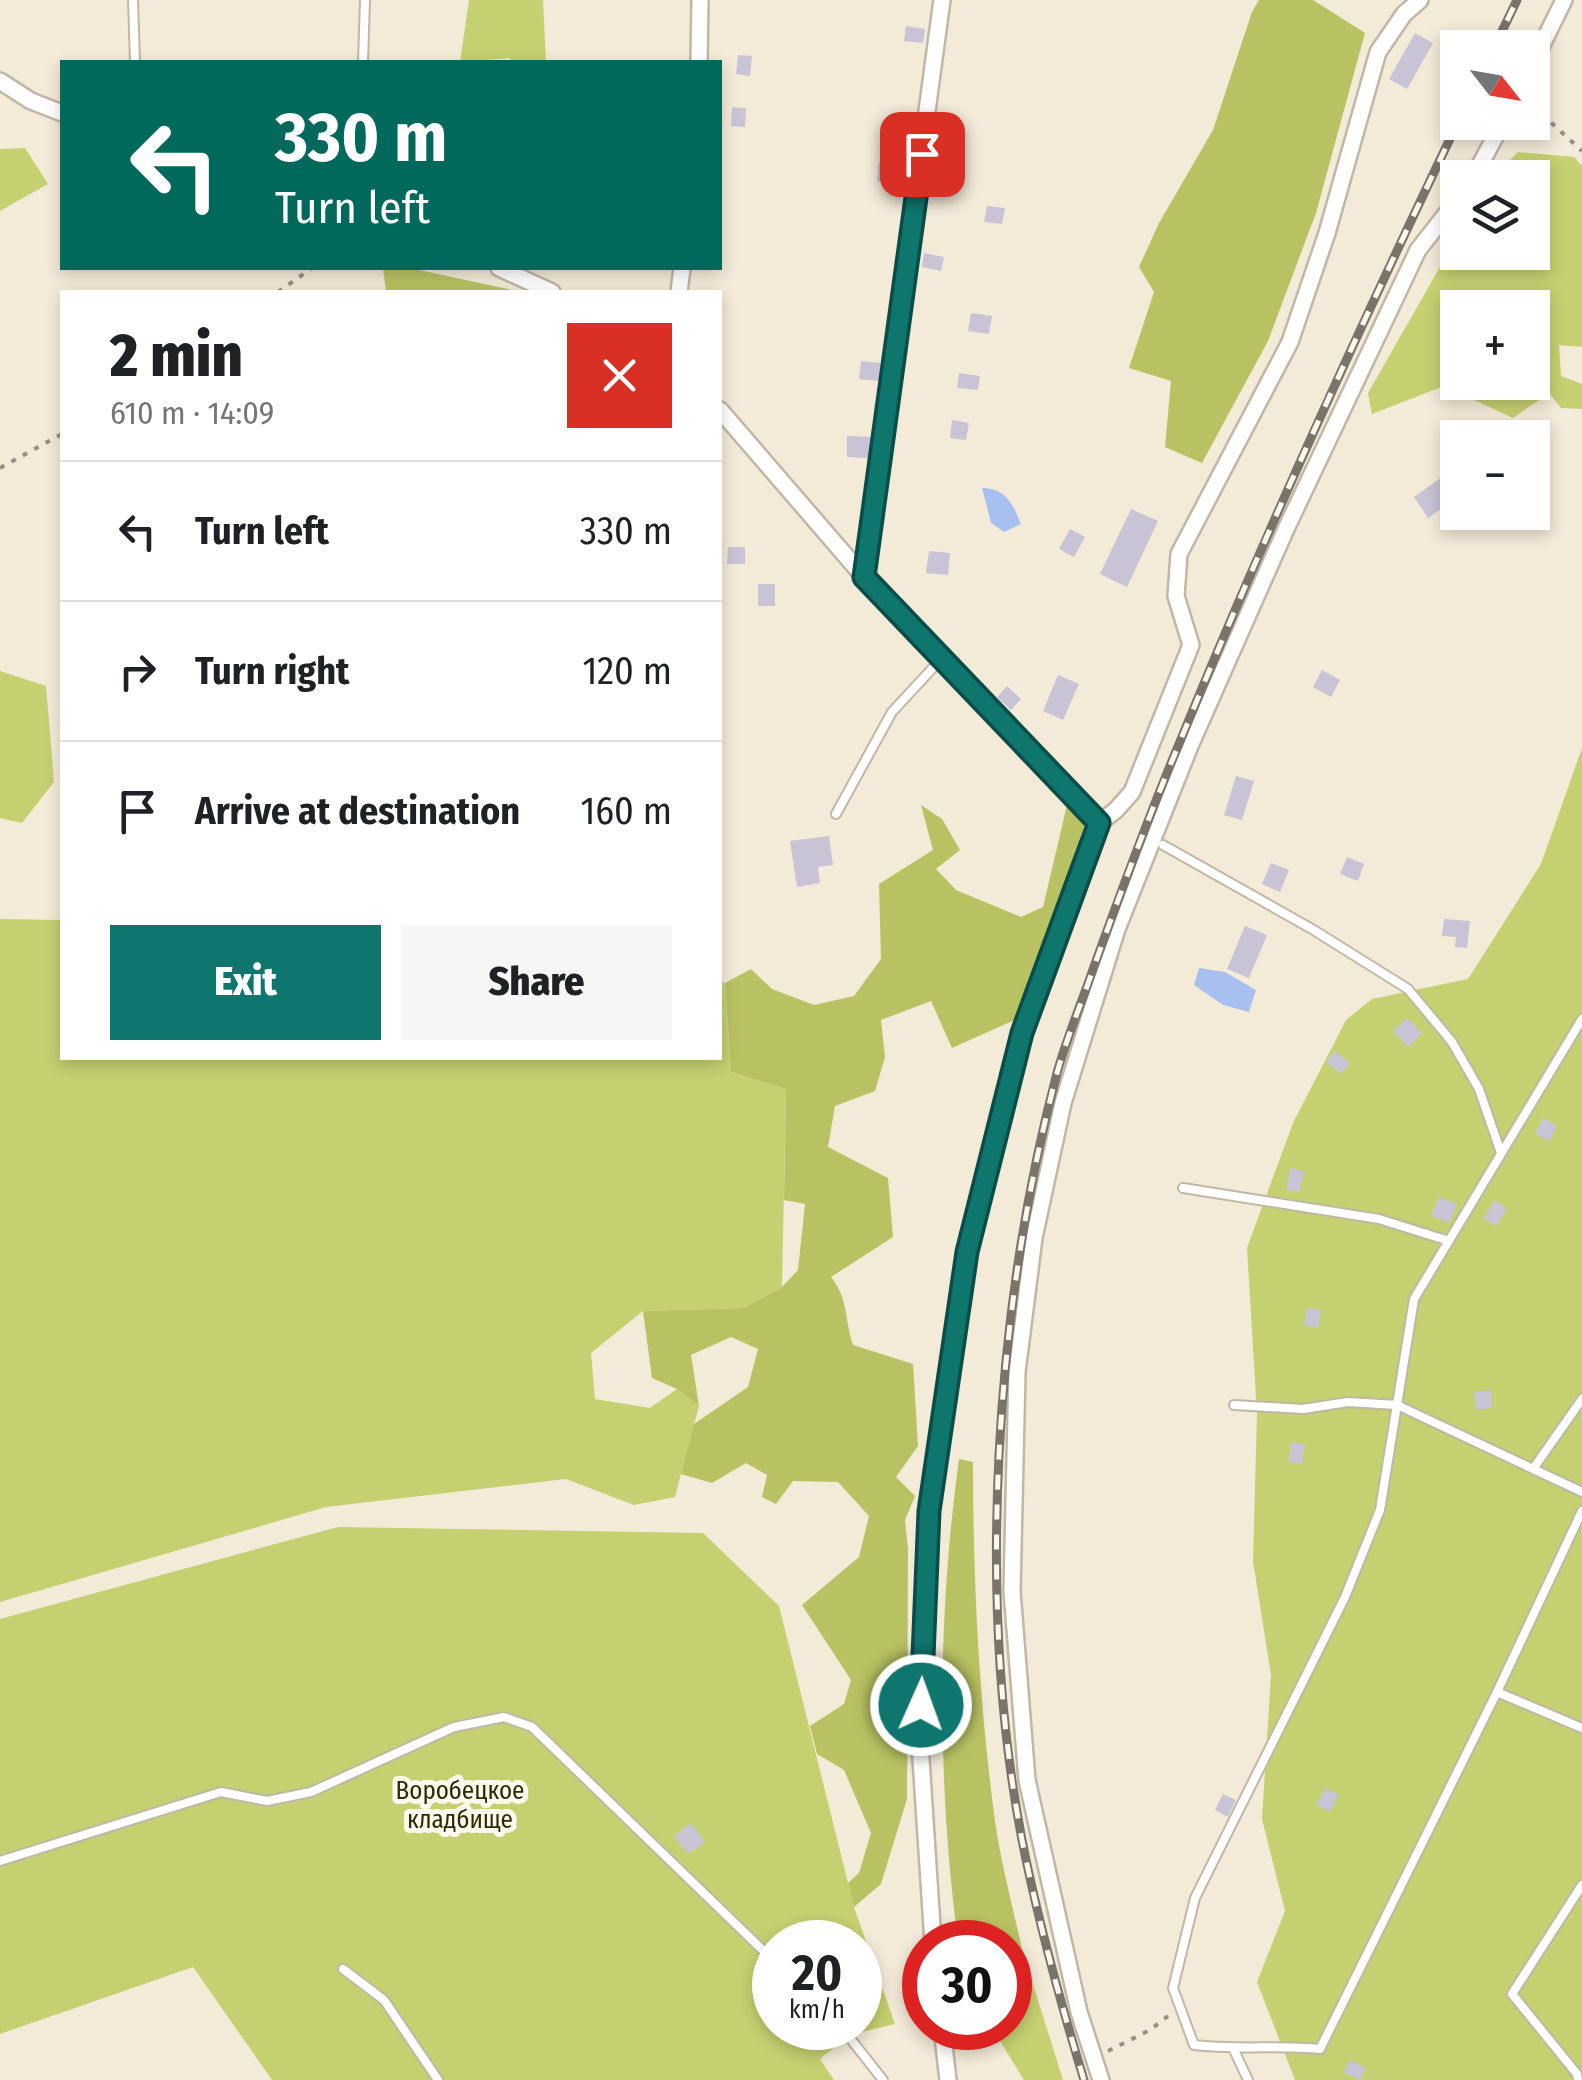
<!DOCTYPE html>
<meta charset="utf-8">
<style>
:root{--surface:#fff;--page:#f6f6f6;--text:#202124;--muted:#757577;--line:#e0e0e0;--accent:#0f766e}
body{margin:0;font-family:"Fira Sans Condensed",sans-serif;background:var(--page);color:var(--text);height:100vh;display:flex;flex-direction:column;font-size:38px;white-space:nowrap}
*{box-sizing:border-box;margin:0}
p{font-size:32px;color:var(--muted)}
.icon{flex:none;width:55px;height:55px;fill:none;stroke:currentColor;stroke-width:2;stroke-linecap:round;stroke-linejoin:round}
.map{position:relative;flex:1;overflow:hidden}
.details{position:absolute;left:60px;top:290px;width:662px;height:770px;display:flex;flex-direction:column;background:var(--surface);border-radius:0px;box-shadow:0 5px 15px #0003}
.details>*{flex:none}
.top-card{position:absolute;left:60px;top:60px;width:662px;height:210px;border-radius:0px;box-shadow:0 5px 15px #0003;background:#00695c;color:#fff;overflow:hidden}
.needle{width:65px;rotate:121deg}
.buttons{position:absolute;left:1440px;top:30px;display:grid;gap:20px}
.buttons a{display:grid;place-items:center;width:110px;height:110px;border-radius:0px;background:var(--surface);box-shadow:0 5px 15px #0003;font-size:50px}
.speed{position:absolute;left:752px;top:1920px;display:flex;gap:20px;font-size:50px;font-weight:700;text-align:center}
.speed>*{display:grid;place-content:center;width:130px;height:130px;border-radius:50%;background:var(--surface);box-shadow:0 5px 15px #0003;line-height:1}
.speed small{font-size:25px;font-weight:400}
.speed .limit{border:15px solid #d22;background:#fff;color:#111}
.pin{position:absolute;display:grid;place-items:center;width:85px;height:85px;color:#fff;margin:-42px;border-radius:20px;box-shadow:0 5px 15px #0006}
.me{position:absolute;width:110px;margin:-55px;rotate:2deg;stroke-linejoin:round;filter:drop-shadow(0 0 8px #0008)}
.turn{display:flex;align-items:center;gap:35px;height:210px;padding:0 50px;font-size:45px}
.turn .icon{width:130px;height:130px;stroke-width:2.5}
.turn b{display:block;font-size:70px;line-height:85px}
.round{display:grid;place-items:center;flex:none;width:105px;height:105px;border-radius:0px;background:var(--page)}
.head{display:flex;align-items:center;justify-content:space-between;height:170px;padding:0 50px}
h1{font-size:60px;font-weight:800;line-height:75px}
.primary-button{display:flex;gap:20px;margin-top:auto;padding:20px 50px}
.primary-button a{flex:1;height:115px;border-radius:0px;background:var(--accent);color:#fff;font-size:40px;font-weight:800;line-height:115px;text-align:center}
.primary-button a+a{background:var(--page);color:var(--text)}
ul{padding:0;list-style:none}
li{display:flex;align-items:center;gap:30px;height:140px;padding:0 50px;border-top:2px solid var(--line)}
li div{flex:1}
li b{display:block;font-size:38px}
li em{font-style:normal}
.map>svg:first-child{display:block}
.green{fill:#c5d071;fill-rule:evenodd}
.forest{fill:#b8c262}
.water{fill:#a7c0f0}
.building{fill:#c8c3d5}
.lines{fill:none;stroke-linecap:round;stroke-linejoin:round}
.service-casing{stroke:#c0b7a5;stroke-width:12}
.minor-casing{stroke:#c0b7a5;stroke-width:20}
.path{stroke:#969083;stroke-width:4;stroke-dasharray:5 8;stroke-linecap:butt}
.service{stroke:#fff;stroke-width:8}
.minor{stroke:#fff;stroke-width:15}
.rail-casing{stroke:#797369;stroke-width:9}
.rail{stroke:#fdf8ed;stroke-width:5;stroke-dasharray:15;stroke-linecap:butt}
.route-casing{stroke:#0a4d48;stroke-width:25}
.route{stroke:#0f766e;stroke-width:18}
.labels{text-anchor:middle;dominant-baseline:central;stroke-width:10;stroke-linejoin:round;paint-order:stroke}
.park-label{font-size:25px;fill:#292c02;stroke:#fdf8ed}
</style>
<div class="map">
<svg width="1582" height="2080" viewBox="0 0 1582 2080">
<rect width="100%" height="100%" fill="#f4ead8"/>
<path class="green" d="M 469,0 L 543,0 L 546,62 L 511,62 L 510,58 L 460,62 Z
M 25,148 L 48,184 L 0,211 L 0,149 Z
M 1518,152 L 1574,157 L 1582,166 L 1582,347 L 1559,345 L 1561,376 L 1582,384 L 1582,409 L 1561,408 L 1549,393 L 1513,418 L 1444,386 L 1372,414 L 1368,393 L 1457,237 L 1458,252 L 1532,252 L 1532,178 L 1493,177 ZM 1458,308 L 1532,308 L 1532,382 L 1458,382 Z
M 0,671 L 46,686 L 54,782 L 22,823 L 0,818 Z
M 1582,748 L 1582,2080 L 1295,2080 L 1257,1982 L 1285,1911 L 1262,1819 L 1271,1675 L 1253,1561 L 1257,1414 L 1247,1248 L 1293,1123 L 1346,1020 L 1372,999 L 1468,979 L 1541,864 Z
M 0,919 L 62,920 L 62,1058 L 720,1058 L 720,981 L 725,983 L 731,1072 L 786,1089 L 782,1287 L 744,1308 L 643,1311 L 591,1353 L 595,1399 L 650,1408 L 677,1389 L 699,1406 L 675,1497 L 634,1505 L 566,1479 L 326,1507 L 0,1602 Z
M 338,1527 L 703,1533 L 779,1606 L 854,1907 L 895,2024 L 850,2035 L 820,2059 L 834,2080 L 272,2080 L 193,1967 L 0,2034 L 0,1619 ZM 775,1942 L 860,1942 L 860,2028 L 775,2028 Z
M 1022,1949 L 1063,2080 L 1024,2080 L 992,2028 L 1010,2028 L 1010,1962 Z"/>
<path class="forest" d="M 1259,0 L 1313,0 L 1365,33 L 1316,213 L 1268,341 L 1202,463 L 1165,447 L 1171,381 L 1129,368 L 1154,292 L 1139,267 L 1159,223 L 1213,130 L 1252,12 Z
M 383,268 L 410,268 L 521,292 L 386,292 Z
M 921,805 L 942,819 L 960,850 L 936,869 L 956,890 L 1021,917 L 1043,907 L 1067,805 L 1085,824 L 1019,1018 L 952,1048 L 931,1001 L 881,1020 L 885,1057 L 875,1091 L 835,1106 L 828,1147 L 888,1178 L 893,1237 L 831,1277 C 849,1300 844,1317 853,1345 L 913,1364 L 918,1446 L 896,1477 L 915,1496 L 905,1520 L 908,1549 L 907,1799 L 881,1884 L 854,1907 L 848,1883 L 859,1873 L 871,1833 L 844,1770 L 817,1754 L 810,1726 L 844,1704 L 851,1680 L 802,1605 L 859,1557 L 869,1516 L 838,1482 L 793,1481 L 776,1504 L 762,1497 L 767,1475 L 746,1463 L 712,1483 L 681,1474 L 694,1424 L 748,1387 L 758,1349 L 731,1337 L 691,1355 L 699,1406 L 677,1389 L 652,1378 L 643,1311 L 744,1308 L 782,1287 L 798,1270 L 805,1204 L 784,1200 L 786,1089 L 731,1072 L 725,983 L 751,969 L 772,989 L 814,1005 L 854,996 L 881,959 L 879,884 L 933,850 Z
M 959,1459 L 973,1462 C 973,1582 979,1702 995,1821 C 1001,1864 1013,1907 1022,1949 L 1010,1962 L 1010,1942 L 958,1942 C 937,1783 937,1618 959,1459 Z"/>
<path class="water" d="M 982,488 C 1006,488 1012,503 1021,524 L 1004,532 L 991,523 Z
M 1199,968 L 1225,972 L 1256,990 L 1249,1012 L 1223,1005 L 1194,985 Z"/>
<path class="building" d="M 906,26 L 925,29 L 923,43 L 904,41 Z
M 1415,33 L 1433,43 L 1407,89 L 1389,79 Z
M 738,55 L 752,56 L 750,76 L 736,74 Z
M 732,107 L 746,108 L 745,127 L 731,126 Z
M 893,128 L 912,131 L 910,143 L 905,142 L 905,146 L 890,144 Z
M 879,162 L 906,165 L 904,184 L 877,181 Z
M 987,206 L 1005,208 L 1002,224 L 984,222 Z
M 924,253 L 944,257 L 941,271 L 922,267 Z
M 971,313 L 992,316 L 989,334 L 968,331 Z
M 861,361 L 881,363 L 879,381 L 859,379 Z
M 959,373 L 980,376 L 978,390 L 957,388 Z
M 952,420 L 969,423 L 966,440 L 950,438 Z
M 847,436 L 872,437 L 871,458 L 847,457 Z
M 1442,477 L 1457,498 L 1428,518 L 1414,497 Z
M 1131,509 L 1158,521 L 1127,587 L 1100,574 Z
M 1070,529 L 1085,537 L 1074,557 L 1059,549 Z
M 728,547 L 745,547 L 745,564 L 727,564 Z
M 929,551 L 950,553 L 948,575 L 926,573 Z
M 758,584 L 775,584 L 775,606 L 758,606 Z
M 1322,670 L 1340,680 L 1331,697 L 1313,687 Z
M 1058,675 L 1079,684 L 1063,720 L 1043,711 Z
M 1007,686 L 1021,699 L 1011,710 L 997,697 Z
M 1236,776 L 1254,781 L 1242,820 L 1224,815 Z
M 829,836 L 833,865 L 818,867 L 820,883 L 797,887 L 790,841 Z
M 1347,857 L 1364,864 L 1358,881 L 1340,874 Z
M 1271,863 L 1289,870 L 1280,892 L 1262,884 Z
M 1444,919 L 1470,921 L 1467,948 L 1455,947 L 1456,937 L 1442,936 Z
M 1245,926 L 1267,935 L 1249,978 L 1227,969 Z
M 1407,1018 L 1422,1033 L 1408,1047 L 1393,1031 Z
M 1335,1051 L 1350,1063 L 1341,1074 L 1326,1062 Z
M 1543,1118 L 1557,1126 L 1549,1141 L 1535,1134 Z
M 1290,1168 L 1304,1171 L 1299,1192 L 1286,1190 Z
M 1439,1197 L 1457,1204 L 1449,1223 L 1431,1216 Z
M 1495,1200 L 1507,1209 L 1496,1226 L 1483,1218 Z
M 1307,1308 L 1321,1310 L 1318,1328 L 1304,1325 Z
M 1491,1390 L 1492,1408 L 1476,1410 L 1474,1392 Z
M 1291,1442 L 1305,1444 L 1302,1464 L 1289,1462 Z
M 1326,1788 L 1339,1795 L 1330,1812 L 1316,1804 Z
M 1223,1794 L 1236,1800 L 1228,1817 L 1215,1810 Z
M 691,1823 L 705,1842 L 688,1854 L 674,1836 Z
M 1350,2060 L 1366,2068 L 1360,2080 L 1343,2072 Z"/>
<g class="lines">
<g class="service-casing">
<path id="service" d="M 133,0 L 135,62
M 363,62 L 365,0
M 836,814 L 892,712 L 942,658
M 1163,845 L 1312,929 L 1408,989 L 1452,1042 L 1479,1089 L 1501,1153
M 1582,1019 L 1414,1299 L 1380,1510 L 1345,1597 L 1195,1898 L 1173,1988 L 1194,2045 C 1237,2050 1278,2045 1320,2049 L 1497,1692 L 1582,1511
M 1183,1188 L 1379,1219 L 1449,1241
M 1234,1405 L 1303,1409 L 1348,1402 L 1397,1405 L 1582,1492
M 1533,1469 L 1582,1399
M 1497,1692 L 1582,1728
M 0,1861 L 221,1792 L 267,1801 L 311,1792 L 454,1727 L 504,1717 L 532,1727 L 775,1962
M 343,1969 L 384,2000 L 438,2080
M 842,2028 L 883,2080
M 1234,2050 L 1248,2080
M 1578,2080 L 1577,2074 L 1512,1994 L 1582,1885"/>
</g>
<g class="minor-casing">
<path id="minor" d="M 699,62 L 700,0
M 1532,65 L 1564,0
M 0,81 L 31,101 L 62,113
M 1473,178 L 1503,122
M 499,268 L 552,292
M 679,292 L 682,268
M 720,410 L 864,577 L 1099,823 L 1022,1033 L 967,1252 L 929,1511 L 920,1744 L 933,1942
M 864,577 L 942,0
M 1099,823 L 1116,810 L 1132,792 L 1191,645 L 1176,596 L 1179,554 L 1290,342 L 1327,233 L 1378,52 L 1404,14 L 1420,0
M 942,2028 L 948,2080
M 1101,2080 L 1079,2012 L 1027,1780 L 1012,1591 L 1017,1372 L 1034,1238 L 1063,1103 L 1117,929 L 1190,746 L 1286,529 L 1418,250 L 1458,199"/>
</g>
<path class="path" d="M 1532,105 L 1582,151
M 278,292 L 312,268
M 0,468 L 62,434
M 1108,2051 L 1150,2030 L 1168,2016"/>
<use href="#service" class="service"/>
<use href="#minor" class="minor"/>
<g class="rail-casing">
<path id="rail" d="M 1494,48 L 1517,0
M 1084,2080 C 1060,2001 1038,1921 1022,1840 C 976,1600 995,1309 1057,1073 C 1066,1040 1080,1007 1091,975 C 1119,897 1147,820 1179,744 C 1265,533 1360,327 1458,122"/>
</g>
<use href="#rail" class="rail"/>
</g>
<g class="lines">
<g class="route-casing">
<path id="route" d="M 921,1705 L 929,1511 L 967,1252 L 1022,1033 L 1099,823 L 864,577 L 922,154"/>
</g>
<use href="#route" class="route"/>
</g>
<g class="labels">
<g class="park-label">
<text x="460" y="1791">Воробецкое<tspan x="460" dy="29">кладбище</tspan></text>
</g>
</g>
</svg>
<div class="buttons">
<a><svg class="needle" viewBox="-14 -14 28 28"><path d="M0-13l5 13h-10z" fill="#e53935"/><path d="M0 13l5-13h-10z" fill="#757577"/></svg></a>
<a><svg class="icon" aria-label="layers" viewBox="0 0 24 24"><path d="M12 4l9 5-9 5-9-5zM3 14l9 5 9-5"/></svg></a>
<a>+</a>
<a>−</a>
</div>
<div class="speed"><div>20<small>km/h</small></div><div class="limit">30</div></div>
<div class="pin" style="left:922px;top:154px;background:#d93025"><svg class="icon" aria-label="arrive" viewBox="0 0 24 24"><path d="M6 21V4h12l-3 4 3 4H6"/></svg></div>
<svg class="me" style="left:921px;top:1705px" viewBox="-20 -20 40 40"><circle r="17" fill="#0f766e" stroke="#fff" stroke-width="3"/><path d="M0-11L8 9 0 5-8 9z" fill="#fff"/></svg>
<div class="top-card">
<div class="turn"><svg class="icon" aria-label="left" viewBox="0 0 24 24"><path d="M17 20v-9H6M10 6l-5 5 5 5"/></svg><div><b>330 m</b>Turn left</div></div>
</div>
<section class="details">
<div class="head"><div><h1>2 min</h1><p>610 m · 14:09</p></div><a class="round" style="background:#d93025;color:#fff"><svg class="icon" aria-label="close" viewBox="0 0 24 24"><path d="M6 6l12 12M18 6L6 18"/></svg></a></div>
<ul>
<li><svg class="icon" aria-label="left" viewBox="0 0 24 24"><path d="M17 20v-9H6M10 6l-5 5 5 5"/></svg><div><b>Turn left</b></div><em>330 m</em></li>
<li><svg class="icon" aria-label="right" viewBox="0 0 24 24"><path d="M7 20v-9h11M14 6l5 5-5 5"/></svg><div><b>Turn right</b></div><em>120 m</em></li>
<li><svg class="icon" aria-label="arrive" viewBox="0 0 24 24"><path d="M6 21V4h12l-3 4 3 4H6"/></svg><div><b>Arrive at destination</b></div><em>160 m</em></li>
</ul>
<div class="primary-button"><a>Exit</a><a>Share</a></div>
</section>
</div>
